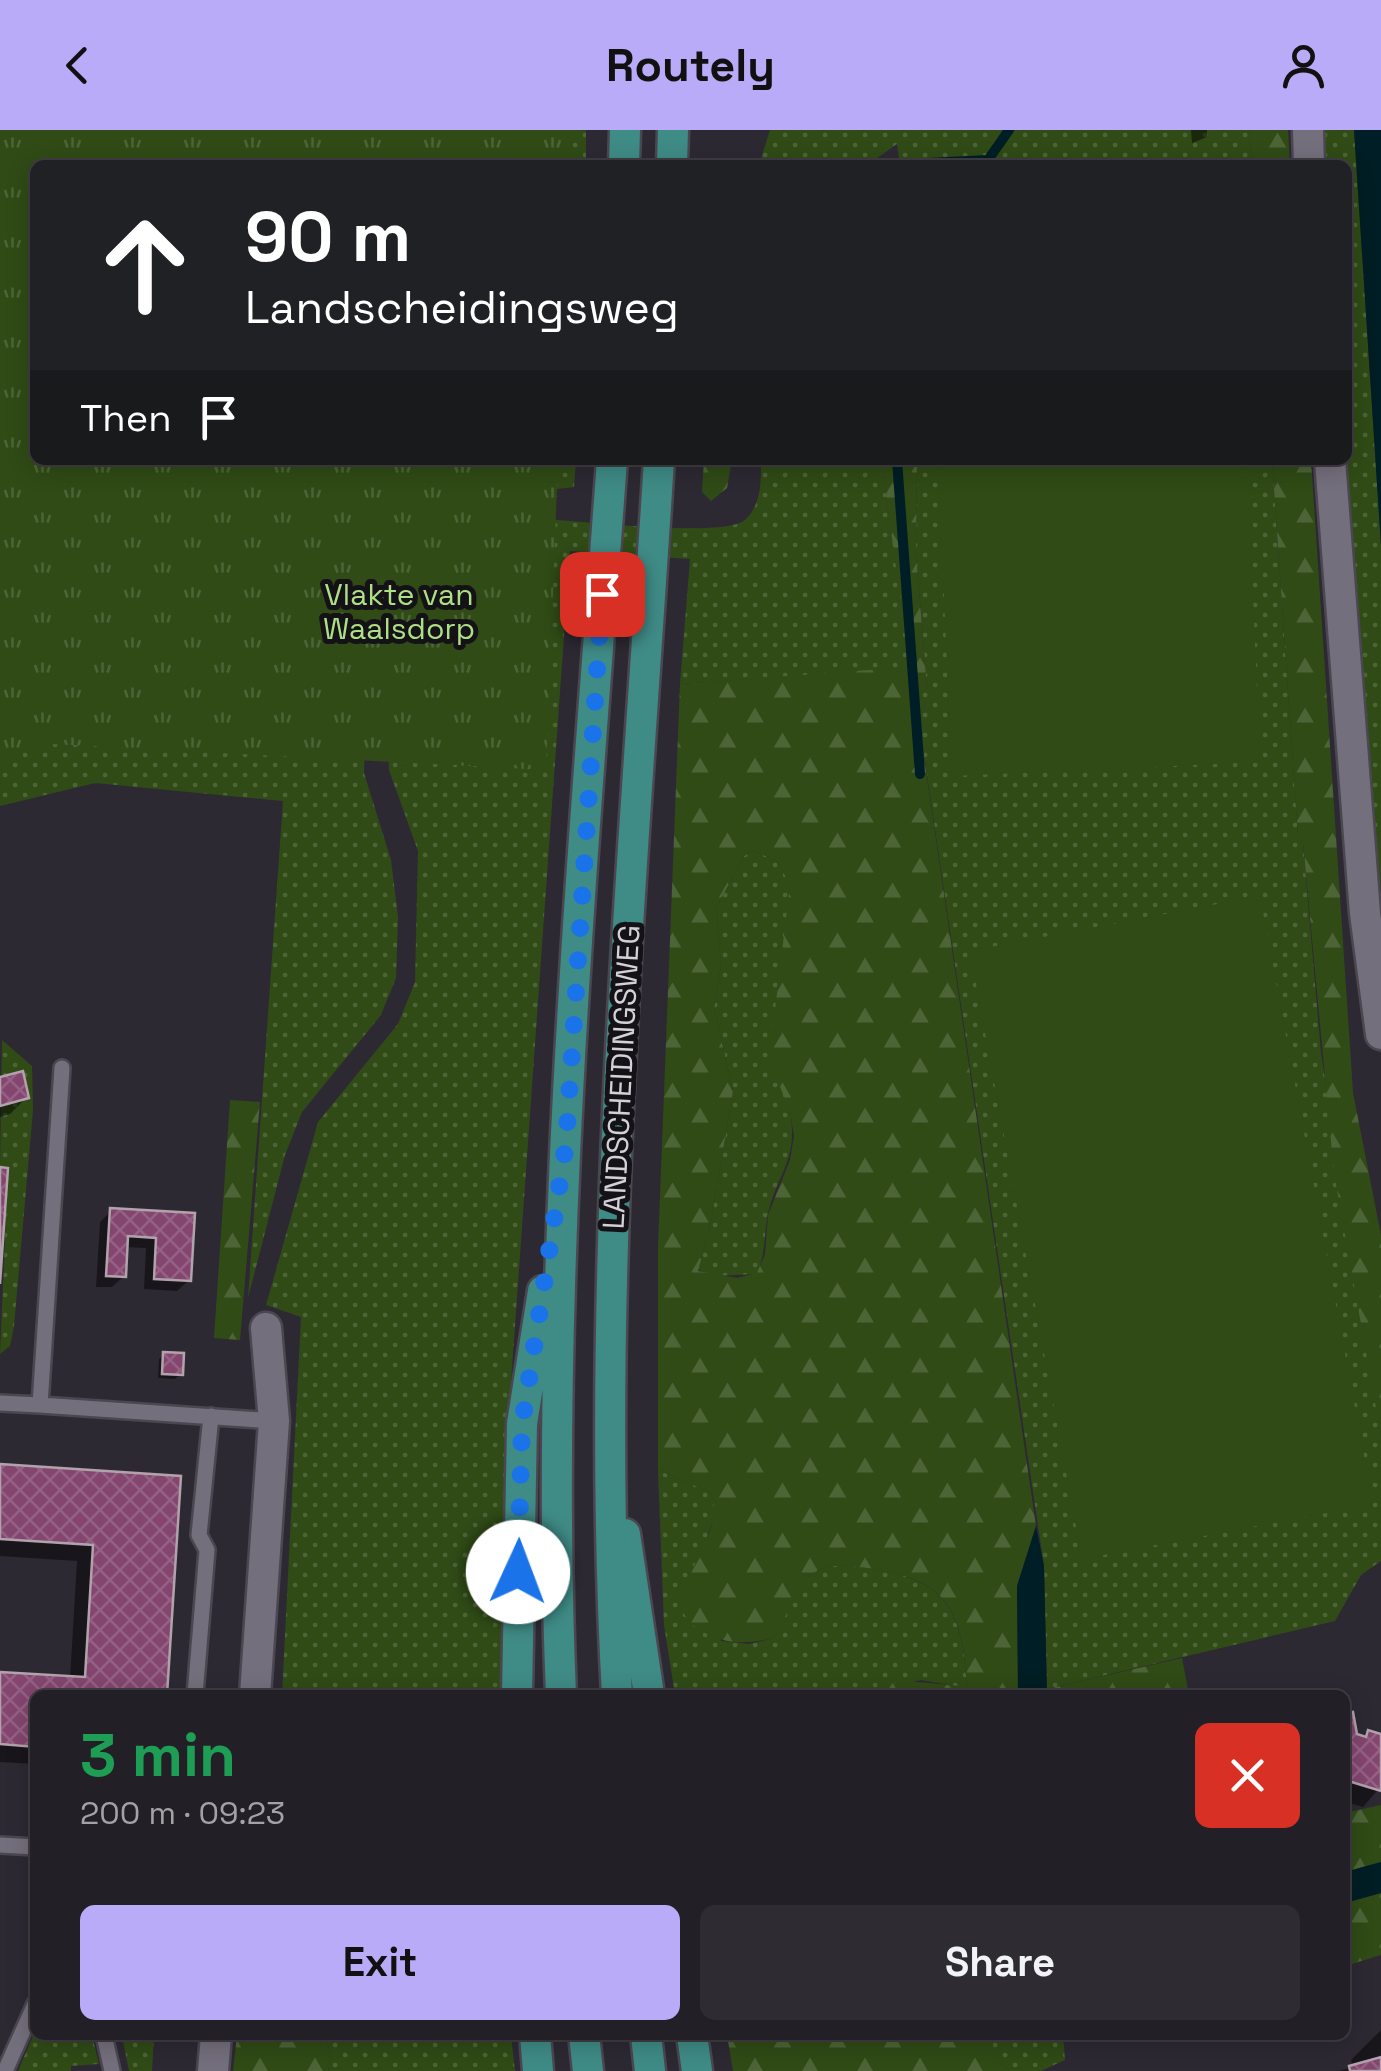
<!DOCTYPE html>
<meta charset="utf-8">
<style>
:root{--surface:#221f26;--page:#2e2c32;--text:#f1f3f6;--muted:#a2a2a7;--line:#3f3d43;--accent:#b9abf7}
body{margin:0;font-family:"Space Grotesk",sans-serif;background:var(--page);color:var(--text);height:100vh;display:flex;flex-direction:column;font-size:38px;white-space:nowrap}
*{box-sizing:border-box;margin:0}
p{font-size:32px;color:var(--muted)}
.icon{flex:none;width:55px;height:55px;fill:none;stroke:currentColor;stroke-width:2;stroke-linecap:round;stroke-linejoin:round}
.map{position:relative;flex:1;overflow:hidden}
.details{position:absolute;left:30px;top:1560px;width:1320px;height:350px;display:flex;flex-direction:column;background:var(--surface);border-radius:15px;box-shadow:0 5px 25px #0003,0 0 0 2px var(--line)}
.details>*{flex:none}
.banner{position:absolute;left:30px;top:30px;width:1322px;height:305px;border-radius:15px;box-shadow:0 5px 25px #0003,0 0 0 2px var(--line);background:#202124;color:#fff;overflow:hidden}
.pin{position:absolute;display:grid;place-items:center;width:85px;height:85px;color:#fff;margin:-42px;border-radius:20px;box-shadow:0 5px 15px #0006}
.me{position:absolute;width:110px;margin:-55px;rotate:2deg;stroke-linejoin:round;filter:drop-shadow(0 0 8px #0008)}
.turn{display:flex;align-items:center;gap:35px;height:210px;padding:0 50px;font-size:45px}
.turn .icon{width:130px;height:130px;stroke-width:2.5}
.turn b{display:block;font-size:70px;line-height:85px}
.then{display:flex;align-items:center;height:95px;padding:0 50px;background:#0003;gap:20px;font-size:38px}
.round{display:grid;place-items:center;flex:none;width:105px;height:105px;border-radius:15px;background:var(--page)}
.overview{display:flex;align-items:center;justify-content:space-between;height:170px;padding:0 50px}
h1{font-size:60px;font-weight:800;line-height:75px;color:#1e9e55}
.primary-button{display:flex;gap:20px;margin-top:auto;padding:20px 50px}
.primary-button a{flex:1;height:115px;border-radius:15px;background:var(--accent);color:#111;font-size:40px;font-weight:800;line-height:115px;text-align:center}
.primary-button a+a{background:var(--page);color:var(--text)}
header{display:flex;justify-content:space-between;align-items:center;height:130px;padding:0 50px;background:var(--accent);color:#111;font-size:45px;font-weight:800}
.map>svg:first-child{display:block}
.grass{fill:url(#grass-dots)}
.forest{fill:url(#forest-firs);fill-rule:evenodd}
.park{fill:url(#park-tufts)}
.pitch{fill:#304b16}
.water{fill:#001e25}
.shadow{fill:#0007}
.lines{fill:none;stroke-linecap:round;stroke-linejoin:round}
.stream{stroke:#001e25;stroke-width:10}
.building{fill:url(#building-cross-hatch);stroke:#b1a2ab;stroke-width:2.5}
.lane-casing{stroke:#4a4750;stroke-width:20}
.street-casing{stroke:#4a4750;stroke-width:35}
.primary-casing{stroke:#4a4750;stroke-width:35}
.lane{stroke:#746f7c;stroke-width:15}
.street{stroke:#746f7c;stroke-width:30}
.primary{stroke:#3f8b86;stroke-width:30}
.route{stroke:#1a73e8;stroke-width:18;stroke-dasharray:0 32.4}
.labels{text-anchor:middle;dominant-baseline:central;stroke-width:10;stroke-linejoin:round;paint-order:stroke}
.park-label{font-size:30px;fill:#addf84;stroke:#141217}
.street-label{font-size:30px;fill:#d3d1d8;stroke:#141217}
</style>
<header><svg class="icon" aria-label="back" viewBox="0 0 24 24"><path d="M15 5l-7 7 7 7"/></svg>Routely<svg class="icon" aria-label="person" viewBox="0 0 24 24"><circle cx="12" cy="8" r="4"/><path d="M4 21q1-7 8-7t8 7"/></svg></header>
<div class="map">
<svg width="1381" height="1941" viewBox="0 0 1381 1941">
<defs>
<pattern id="grass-dots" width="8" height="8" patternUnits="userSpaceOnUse" patternTransform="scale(2.5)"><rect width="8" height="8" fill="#304b16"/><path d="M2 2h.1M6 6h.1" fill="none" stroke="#4d6437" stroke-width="1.8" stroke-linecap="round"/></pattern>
<pattern id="forest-firs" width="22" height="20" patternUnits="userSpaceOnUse" patternTransform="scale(2.5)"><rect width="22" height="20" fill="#304b16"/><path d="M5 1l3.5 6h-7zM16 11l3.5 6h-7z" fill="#4d6437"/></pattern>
<pattern id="park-tufts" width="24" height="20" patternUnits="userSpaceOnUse" patternTransform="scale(2.5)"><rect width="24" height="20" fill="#304b16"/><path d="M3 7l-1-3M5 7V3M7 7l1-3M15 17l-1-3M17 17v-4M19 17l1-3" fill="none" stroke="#4d6437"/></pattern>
<pattern id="building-cross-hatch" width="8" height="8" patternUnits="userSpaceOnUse" patternTransform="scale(2.5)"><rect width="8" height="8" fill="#84466f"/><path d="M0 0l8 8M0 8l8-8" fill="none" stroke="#946083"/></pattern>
</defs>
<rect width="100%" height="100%" fill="#2d2933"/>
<path class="grass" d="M 0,0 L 586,0 L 586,35 L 35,35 L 35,330 L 576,330 L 574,357 L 540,361 L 366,566 L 364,643 L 391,730 L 398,787 L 396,848 L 381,885 L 302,982 L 285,1025 L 248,1168 L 283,671 L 95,653 L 0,676 Z
M 770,0 L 1249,0 L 1252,35 L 900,35 L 897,14 L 867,35 L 759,35 Z
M 1318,0 L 1354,0 L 1381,415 L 1381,912 L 1339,330 L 1348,330 L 1348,35 L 1320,35 Z
M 761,330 L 881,330 L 911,538 L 680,554 L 690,429 L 570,421 L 511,1252 L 507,1565 L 282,1565 L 301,1187 L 266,1175 L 318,992 L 398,894 L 415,852 L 418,721 L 389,640 L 386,567 L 537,389 C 573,389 726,410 746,389 C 762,373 761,350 761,330 Z
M 917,330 L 1272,330 L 1298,705 L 1303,713 L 1321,923 L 1381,1306 L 1381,1431 L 1361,1445 L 1335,1491 L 1047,1559 L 1044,1436 L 916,571 L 927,558 L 916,423 Z
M 753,720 L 778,732 L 790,754 L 790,981 C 799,1034 775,1044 767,1089 C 764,1109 765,1125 757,1144 L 714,1146 L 698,1140 L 711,1092 L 733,961 L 714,878 L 721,836 L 716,778 L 744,726 Z
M 2,910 L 32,936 L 33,980 L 14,1196 L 10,1216 L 0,1224 L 8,1039 L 0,1038 Z
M 658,1340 L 710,1362 C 721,1387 709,1392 706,1415 C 702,1437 717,1487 721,1511 L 749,1514 L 774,1508 C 787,1487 796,1450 821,1439 C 835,1432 860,1437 875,1439 C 950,1451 963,1485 967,1558 L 921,1550 L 862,1565 L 675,1565 L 664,1495 Z
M 35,1901 L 35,1905 L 92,1905 L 99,1934 L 71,1936 L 71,1941 L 18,1941 Z
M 142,1905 L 154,1905 L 152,1941 L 129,1941 L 123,1911 Z
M 325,1905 L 511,1905 L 515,1941 L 328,1941 L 331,1926 Z
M 993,1905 L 1063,1905 L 1065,1930 L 1041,1941 L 1009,1941 L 993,1923 Z"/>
<path class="forest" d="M 1249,0 L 1288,0 L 1290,35 L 1252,35 Z
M 704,330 L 732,330 L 727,358 L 711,371 L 702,362 Z
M 881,330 L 917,330 L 916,423 L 927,558 L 916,572 L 1036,1396 L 1017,1456 L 1018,1565 L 862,1565 C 897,1544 930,1554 967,1557 C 963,1484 950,1451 875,1439 C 860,1437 835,1433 821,1439 C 796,1450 788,1487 774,1508 C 748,1514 729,1515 705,1503 C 641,1472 733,1412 710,1362 L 658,1340 L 658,1117 L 680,554 L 910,537 ZM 753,720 L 778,732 L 790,755 L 769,930 L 790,981 L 794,1006 L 790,1030 L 768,1085 L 765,1124 L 757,1143 L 737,1148 L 698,1141 L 711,1092 L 733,961 L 714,878 L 721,836 L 716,778 L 744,726 Z
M 1272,330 L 1311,330 L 1353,963 L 1381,1105 L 1381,1306 L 1334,1043 L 1303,713 L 1298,706 Z
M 230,970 L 260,972 L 240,1210 L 214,1208 Z
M 1182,1528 L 1189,1565 L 1047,1565 L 1047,1559 Z
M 1381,1675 L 1381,1732 L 1345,1742 L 1345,1683 Z
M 1381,1763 L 1381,1825 L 1345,1836 L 1345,1773 Z
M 237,1905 L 325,1905 L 331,1926 L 328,1941 L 233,1941 Z
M 727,1905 L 993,1905 L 993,1923 L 1009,1941 L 733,1941 Z"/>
<path class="park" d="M 0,0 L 571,0 L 570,35 L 35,35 L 35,330 L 558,330 L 546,640 L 52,614 L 0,629 Z"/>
<path class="pitch" d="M 938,330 L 1247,330 L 1260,632 L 952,646 Z
M 1260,766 L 1373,1374 L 1082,1429 L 970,821 Z"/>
<path class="water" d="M 1354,0 L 1381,0 L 1381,415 Z
M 1036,1396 L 1044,1436 L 1047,1565 L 1018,1565 L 1017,1456 Z
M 1381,1732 L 1381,1763 L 1345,1773 L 1345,1742 Z"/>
<path class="shadow" d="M 1191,0 L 1207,0 L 1207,7 L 1192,13 Z
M 0,949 L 27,967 L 10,984 L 0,987 Z
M 111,1081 L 192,1085 L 189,1150 L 177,1161 L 144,1159 L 146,1118 L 125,1117 L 124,1146 L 112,1157 L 96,1157 L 100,1092 Z
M 164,1224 L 180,1244 L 175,1249 L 158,1248 L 159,1229 Z
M 0,1336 L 179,1348 L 164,1565 L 35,1565 L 35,1634 L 0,1632 L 0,1544 L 70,1549 L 77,1431 L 0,1426 Z
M 1345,1586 L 1355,1606 L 1363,1609 L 1369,1602 L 1381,1606 L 1381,1656 L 1363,1677 L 1345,1672 Z
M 1381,1900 L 1381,1941 L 1339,1941 L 1353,1937 L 1351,1930 Z"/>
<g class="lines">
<path class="stream" d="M 889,35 L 988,30 L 1009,0
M 897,330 L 920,644"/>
</g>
<path class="building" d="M 23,941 L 29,968 L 0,976 L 0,947 Z
M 0,1037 L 8,1038 L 0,1154 Z
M 110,1078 L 195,1083 L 191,1151 L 154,1149 L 156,1108 L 128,1106 L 126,1147 L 106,1146 Z
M 163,1222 L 184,1223 L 183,1245 L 162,1244 Z
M 0,1334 L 181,1346 L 167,1565 L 35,1565 L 35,1617 L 0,1614 L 0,1542 L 85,1547 L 93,1415 L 0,1409 Z
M 1353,1582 L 1357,1604 L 1366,1607 L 1368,1600 L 1381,1604 L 1381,1661 L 1345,1650 L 1345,1583 Z
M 1381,1927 L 1381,1941 L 1350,1941 L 1349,1936 Z"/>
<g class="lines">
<g class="lane-casing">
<path id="lane" d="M 62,938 L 40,1275 L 274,1291
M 0,1273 L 40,1275
M 195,1565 L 207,1420 L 199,1405 L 211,1286
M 0,1715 L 35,1717
M 104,1905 L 112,1941
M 5,1941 L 35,1874"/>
</g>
<g class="street-casing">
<path id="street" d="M 1308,0 L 1309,35
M 1330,330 L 1365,783 L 1381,904
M 255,1565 L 274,1291 L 266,1198
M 213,1941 L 216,1905"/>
</g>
<g class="primary-casing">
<path id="primary" d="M 624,35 L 625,0
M 672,35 L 673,0
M 625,1404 L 649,1565
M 517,1565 L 522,1294 L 543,1161
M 561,1565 C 544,1153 582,741 612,330
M 617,1565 C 594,1153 633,741 659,330
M 535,1905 L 538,1941
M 584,1905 L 588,1941
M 646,1905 L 650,1941
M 692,1905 L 697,1941"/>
</g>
<use href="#lane" class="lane"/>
<use href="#street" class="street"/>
<use href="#primary" class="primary"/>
</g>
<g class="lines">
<path class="route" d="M 518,1442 L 522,1294 L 566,1014 L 602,464"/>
</g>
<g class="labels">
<g class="park-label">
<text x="399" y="464">Vlakte van<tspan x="399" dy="34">Waalsdorp</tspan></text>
</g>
<g class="street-label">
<text transform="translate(621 947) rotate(-87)">LANDSCHEIDINGSWEG</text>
</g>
</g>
</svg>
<div class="pin" style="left:602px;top:464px;background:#d93025"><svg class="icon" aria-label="arrive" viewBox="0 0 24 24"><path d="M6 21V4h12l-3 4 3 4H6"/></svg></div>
<svg class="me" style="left:518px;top:1442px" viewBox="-20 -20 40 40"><circle r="19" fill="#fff"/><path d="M0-13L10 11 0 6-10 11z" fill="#1a73e8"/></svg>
<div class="banner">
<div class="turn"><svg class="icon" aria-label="ahead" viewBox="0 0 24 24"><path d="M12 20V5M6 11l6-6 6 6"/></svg><div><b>90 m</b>Landscheidingsweg</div></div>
<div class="then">Then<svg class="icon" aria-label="arrive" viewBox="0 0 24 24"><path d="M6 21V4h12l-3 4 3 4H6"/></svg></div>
</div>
<section class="details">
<div class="overview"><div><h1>3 min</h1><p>200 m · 09:23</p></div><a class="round" style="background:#d93025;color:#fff"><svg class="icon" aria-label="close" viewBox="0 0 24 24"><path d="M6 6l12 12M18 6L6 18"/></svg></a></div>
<div class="primary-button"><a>Exit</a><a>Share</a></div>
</section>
</div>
